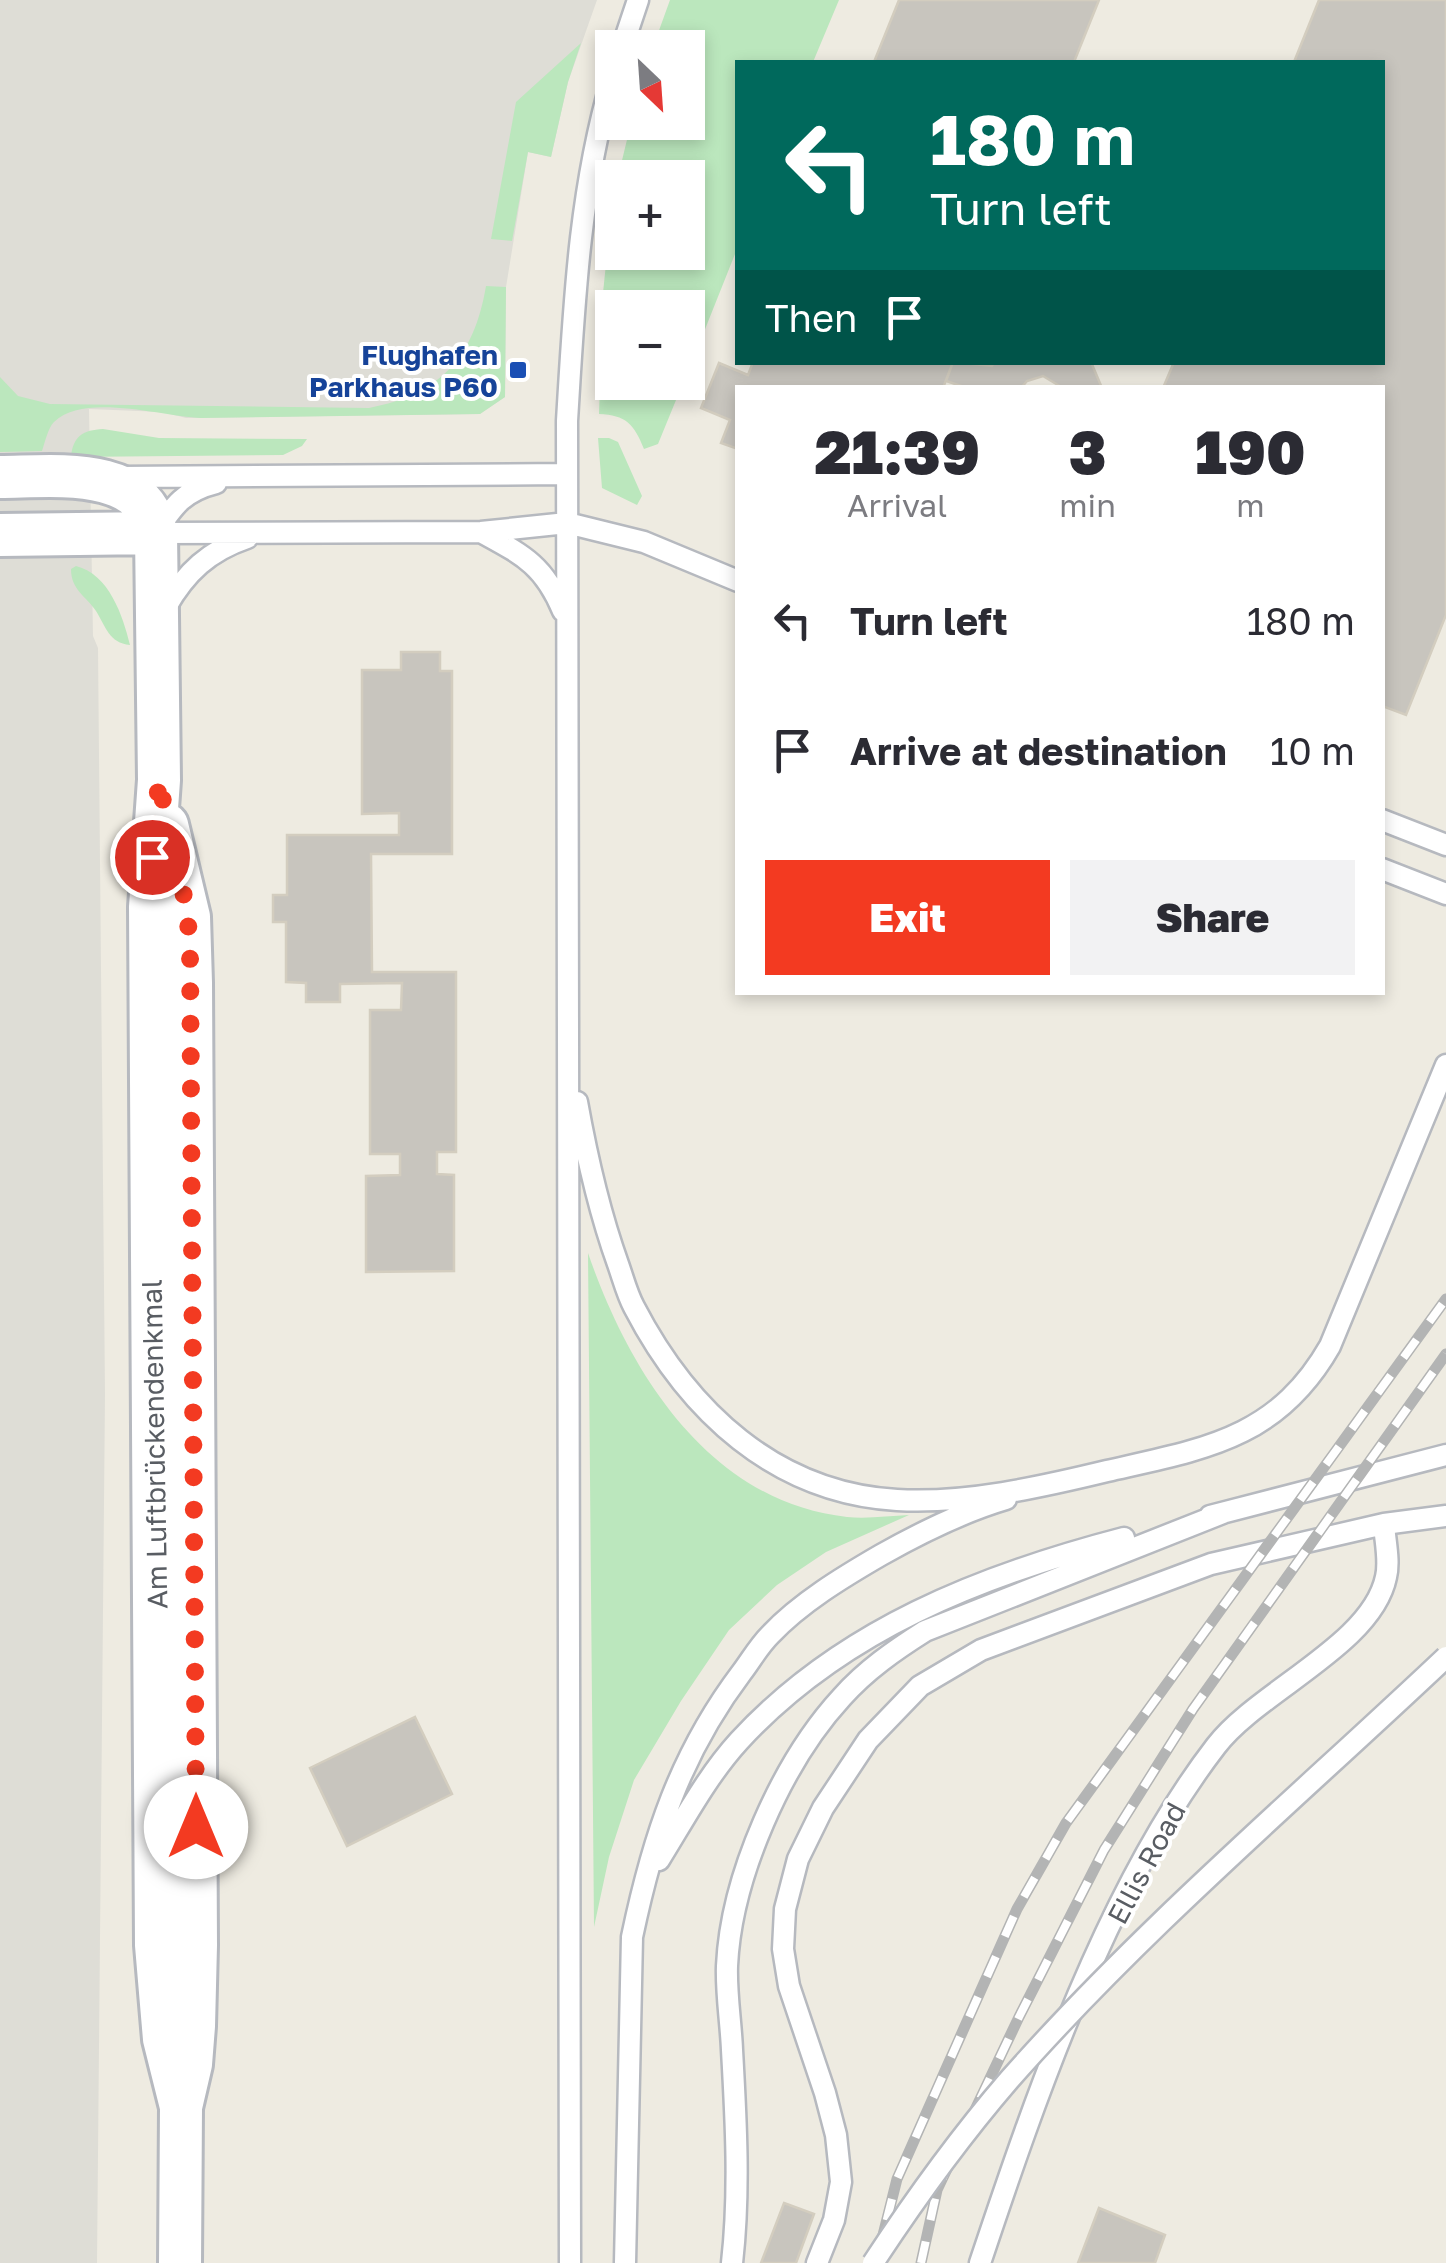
<!DOCTYPE html>
<meta charset="utf-8">
<style>
:root{--surface:#fff;--page:#f2f2f3;--text:#2b2b33;--muted:#7c7c81;--accent:#f33a21}
body{margin:0;font-family:"Golos Text",sans-serif;background:var(--page);color:var(--text);height:100vh;display:flex;flex-direction:column;font-size:38px;white-space:nowrap}
*{box-sizing:border-box;margin:0}
p{font-size:32px;color:var(--muted)}
.icon{flex:none;width:55px;height:55px;fill:none;stroke:currentColor;stroke-width:2;stroke-linecap:round;stroke-linejoin:round}
.map{position:relative;flex:1;overflow:hidden}
.side{position:absolute;left:735px;top:385px;width:650px;height:610px;display:flex;flex-direction:column;background:var(--surface);border-radius:0px;box-shadow:0 5px 15px #0003}
.side>*{flex:none}
.banner{position:absolute;left:735px;top:60px;width:650px;height:305px;border-radius:0px;box-shadow:0 5px 15px #0003;background:#00695c;color:#fff;overflow:hidden}
.needle{width:65px;rotate:155deg}
.controls{position:absolute;left:595px;top:30px;display:grid;gap:20px}
.controls a{display:grid;place-items:center;width:110px;height:110px;border-radius:0px;background:var(--surface);box-shadow:0 5px 15px #0003;font-size:50px}
.pin{position:absolute;display:grid;place-items:center;width:85px;height:85px;color:#fff;margin:-42px;border:5px solid #fff;border-radius:50%;box-shadow:0 2px 10px #0007}
.me{position:absolute;width:110px;margin:-55px;rotate:0deg;stroke-linejoin:round;filter:drop-shadow(0 0 8px #0008)}
.turn{display:flex;align-items:center;gap:35px;height:210px;padding:0 30px;font-size:45px}
.turn .icon{width:130px;height:130px;stroke-width:2.5}
.turn b{display:block;font-size:70px;line-height:85px}
.then{display:flex;align-items:center;height:95px;padding:0 30px;background:#0003;gap:20px;font-size:38px}
.eta{display:flex;justify-content:space-evenly;align-items:center;height:170px;text-align:center}
.eta b{font-size:60px;font-weight:800;line-height:70px}
.action{display:flex;gap:20px;margin-top:auto;padding:20px 30px}
.action a{flex:1;height:115px;border-radius:0px;background:var(--accent);color:#fff;font-size:40px;font-weight:800;line-height:115px;text-align:center}
.action a+a{background:var(--page);color:var(--text)}
ul{padding:0;list-style:none}
li{display:flex;align-items:center;gap:30px;height:130px;padding:0 30px}
li div{flex:1}
li b{display:block;font-size:38px}
li em{font-style:normal}
.map>svg:first-child{display:block}
.industrial{fill:#deddd6}
.green{fill:#bbe7bd}
.building{fill:#c8c5be;stroke:#d3cdbf;stroke-width:2.5}
.lines{fill:none;stroke-linecap:round;stroke-linejoin:round}
.service-casing{stroke:#b6b9bf;stroke-width:25}
.minor-casing{stroke:#b6b9bf;stroke-width:48}
.service{stroke:#fff;stroke-width:20}
.minor{stroke:#fff;stroke-width:42}
.rail-casing{stroke:#b3b4b4;stroke-width:11}
.rail{stroke:#fff;stroke-width:8;stroke-dasharray:22;stroke-linecap:butt}
.service-bridge-casing{stroke:#b6b9bf;stroke-width:25;stroke-linecap:butt}
.service-bridge{stroke:#fff;stroke-width:20}
.route{stroke:#f33a21;stroke-width:18;stroke-dasharray:0 32.4}
.transit-dot{fill:#1a4fb4;stroke:#fff;stroke-width:4}
.labels{text-anchor:middle;dominant-baseline:central;stroke-width:8;stroke-linejoin:round;paint-order:stroke}
.transit-label{font-size:28px;font-weight:bold;fill:#164399;stroke:#fff;text-anchor:end}
.street-label{font-size:28px;fill:#595d63;stroke:#fff}
</style>
<div class="map">
<svg width="1446" height="2263" viewBox="0 0 1446 2263">
<rect width="100%" height="100%" fill="#eeebe1"/>
<path class="industrial" d="M 0,0 L 597,0 L 568,82 L 551,157 L 528,152 L 506,287 L 505,397 L 480,414 L 186,418 L 163,412 L 89,409 L 93,636 L 98,648 L 105,1394 L 97,2263 L 0,2263 Z"/>
<path class="green" d="M 670,0 L 839,0 L 813,62 L 738,62 L 737,249 L 688,372 L 688,308 L 612,308 L 612,382 L 683,383 L 658,444 L 644,449 C 634,424 626,415 599,414 L 603,293 L 612,205 L 612,252 L 688,252 L 688,178 L 618,177 L 631,123 L 688,122 L 688,48 L 653,47 Z
M 581,43 L 568,82 L 551,157 L 528,152 L 512,241 L 491,239 L 516,102 Z
M 486,286 L 506,287 L 505,397 L 480,414 L 201,418 C 164,417 84,392 54,422 C 48,428 45,442 42,451 L 0,452 L 0,377 L 18,396 L 50,404 L 369,408 C 441,394 474,357 486,286 Z
M 103,429 L 159,438 L 307,439 L 302,446 L 283,455 L 71,457 C 73,436 83,430 103,429 Z
M 598,438 L 609,438 L 618,442 L 642,496 L 637,505 L 602,488 Z
M 76,566 C 109,574 123,616 130,645 C 109,643 106,627 96,611 C 86,596 71,590 71,569 Z
M 588,1253 C 629,1372 709,1502 847,1517 C 867,1519 889,1516 909,1515 L 826,1552 L 777,1585 L 729,1630 L 681,1701 L 634,1780 L 609,1857 L 594,1927 Z"/>
<path class="building" d="M 899,0 L 1099,0 L 1074,62 L 874,62 Z
M 1319,0 L 1446,0 L 1446,615 L 1406,715 L 1382,706 L 1382,388 L 1163,388 L 1174,362 L 1382,362 L 1382,62 L 1294,62 Z
M 753,362 L 953,362 L 943,388 L 738,388 L 738,449 L 721,443 L 730,420 L 701,408 L 719,363 L 748,375 Z
M 953,362 L 992,366 L 994,362 L 1091,362 L 1102,388 L 1063,388 L 1043,376 L 1027,381 L 1021,388 L 967,388 L 946,381 Z
M 401,652 L 440,652 L 440,671 L 452,671 L 452,854 L 371,854 L 372,972 L 456,972 L 456,1152 L 437,1152 L 437,1174 L 454,1175 L 454,1271 L 366,1272 L 366,1176 L 400,1175 L 400,1154 L 370,1154 L 370,1010 L 401,1010 L 402,983 L 340,984 L 340,1002 L 306,1002 L 306,983 L 286,982 L 286,922 L 273,922 L 273,895 L 287,895 L 287,835 L 399,835 L 399,813 L 362,814 L 362,670 L 401,670 Z
M 415,1717 L 452,1794 L 347,1846 L 310,1768 Z
M 784,2203 L 814,2214 L 796,2263 L 761,2263 Z
M 1099,2208 L 1165,2235 L 1155,2263 L 1078,2263 Z"/>
<g class="lines">
<g class="service-casing">
<path id="service" d="M 622,48 L 638,0
M 119,477 L 567,474
M 156,532 C 174,505 184,491 216,483
M 481,532 C 523,555 544,565 563,611
M 156,533 L 481,532 L 567,523 L 644,542 L 738,581
M 166,607 C 186,572 209,551 247,538
M 1382,820 L 1446,845
M 1382,869 L 1446,894
M 577,1102 C 587,1158 599,1211 618,1264 C 623,1278 627,1294 634,1307 C 688,1411 775,1493 897,1500 C 965,1504 1041,1487 1107,1471 C 1204,1449 1277,1439 1330,1346 L 1446,1065
M 1210,1516 L 1446,1455
M 659,1860 C 684,1820 707,1776 739,1741 C 841,1630 982,1575 1124,1538
M 570,2263 L 567,421 C 574,306 579,191 612,79
M 625,2263 L 632,1937 C 653,1837 680,1754 742,1672 C 751,1660 759,1646 770,1635 C 800,1603 843,1577 881,1555 C 920,1533 962,1512 1006,1499
M 732,2263 C 740,2193 736,2120 732,2050 C 731,2023 726,1994 727,1966 C 731,1877 782,1762 842,1697 C 866,1670 895,1650 925,1631 L 1223,1513
M 817,2263 L 834,2220 L 841,2182 L 836,2135 L 825,2093 L 789,1986 L 783,1949 L 785,1909 L 798,1859 L 823,1808 L 868,1740 L 920,1686 L 981,1650 L 1211,1564 L 1384,1524 L 1446,1516
M 980,2263 C 1036,2095 1108,1886 1216,1746 C 1258,1691 1372,1645 1386,1577 C 1390,1561 1385,1541 1384,1524"/>
</g>
<g class="minor-casing">
<path id="minor" d="M 0,477 C 51,477 145,464 156,533 L 159,780 L 150,907 L 156,1945 L 164,2039 L 181,2107
M 0,535 L 156,533
M 167,825 L 189,917 L 191,983 L 196,1945 L 194,2026 L 191,2064 L 181,2107 L 180,2263"/>
</g>
<use href="#service" class="service"/>
<use href="#minor" class="minor"/>
<g class="rail-casing">
<path id="rail" d="M 876,2263 L 897,2179 L 1017,1909 L 1066,1823 L 1446,1299
M 921,2263 L 937,2190 L 1019,2017 L 1104,1850 L 1193,1709 L 1446,1354"/>
</g>
<use href="#rail" class="rail"/>
<g class="service-bridge-casing">
<path id="service-bridge" d="M 873,2263 C 915,2199 959,2138 1009,2080 C 1143,1928 1299,1796 1446,1657"/>
</g>
<use href="#service-bridge" class="service-bridge"/>
</g>
<g class="lines">
<path class="route" d="M 152,857 L 159,780 C 169,837 188,892 190,950 L 196,1827"/>
</g>
<rect class="transit-dot" x="508" y="360" width="20" height="20" rx="5"/>
<g class="labels">
<g class="transit-label">
<text x="498" y="354">Flughafen<tspan x="498" dy="32">Parkhaus P60</tspan></text>
</g>
<g class="street-label">
<text transform="translate(154 1444) rotate(-91)">Am Luftbrückendenkmal</text>
<text transform="translate(1146 1863) rotate(-62)">Ellis Road</text>
</g>
</g>
</svg>
<div class="controls">
<a><svg class="needle" viewBox="-14 -14 28 28"><path d="M0-13l5 13h-10z" fill="#e53935"/><path d="M0 13l5-13h-10z" fill="#7c7c81"/></svg></a>
<a>+</a>
<a>−</a>
</div>
<div class="pin" style="left:152px;top:857px;background:#d93025"><svg class="icon" aria-label="arrive" viewBox="0 0 24 24"><path d="M6 21V4h12l-3 4 3 4H6"/></svg></div>
<svg class="me" style="left:196px;top:1827px" viewBox="-20 -20 40 40"><circle r="19" fill="#fff"/><path d="M0-13L10 11 0 6-10 11z" fill="#f33a21"/></svg>
<div class="banner">
<div class="turn"><svg class="icon" aria-label="left" viewBox="0 0 24 24"><path d="M17 20v-9H6M10 6l-5 5 5 5"/></svg><div><b>180 m</b>Turn left</div></div>
<div class="then">Then<svg class="icon" aria-label="arrive" viewBox="0 0 24 24"><path d="M6 21V4h12l-3 4 3 4H6"/></svg></div>
</div>
<section class="side">
<div class="eta">
<div><b>21:39</b><p>Arrival</p></div>
<div><b>3</b><p>min</p></div>
<div><b>190</b><p>m</p></div>
</div>
<ul>
<li><svg class="icon" aria-label="left" viewBox="0 0 24 24"><path d="M17 20v-9H6M10 6l-5 5 5 5"/></svg><div><b>Turn left</b></div><em>180 m</em></li>
<li><svg class="icon" aria-label="arrive" viewBox="0 0 24 24"><path d="M6 21V4h12l-3 4 3 4H6"/></svg><div><b>Arrive at destination</b></div><em>10 m</em></li>
</ul>
<div class="action"><a>Exit</a><a>Share</a></div>
</section>
</div>
